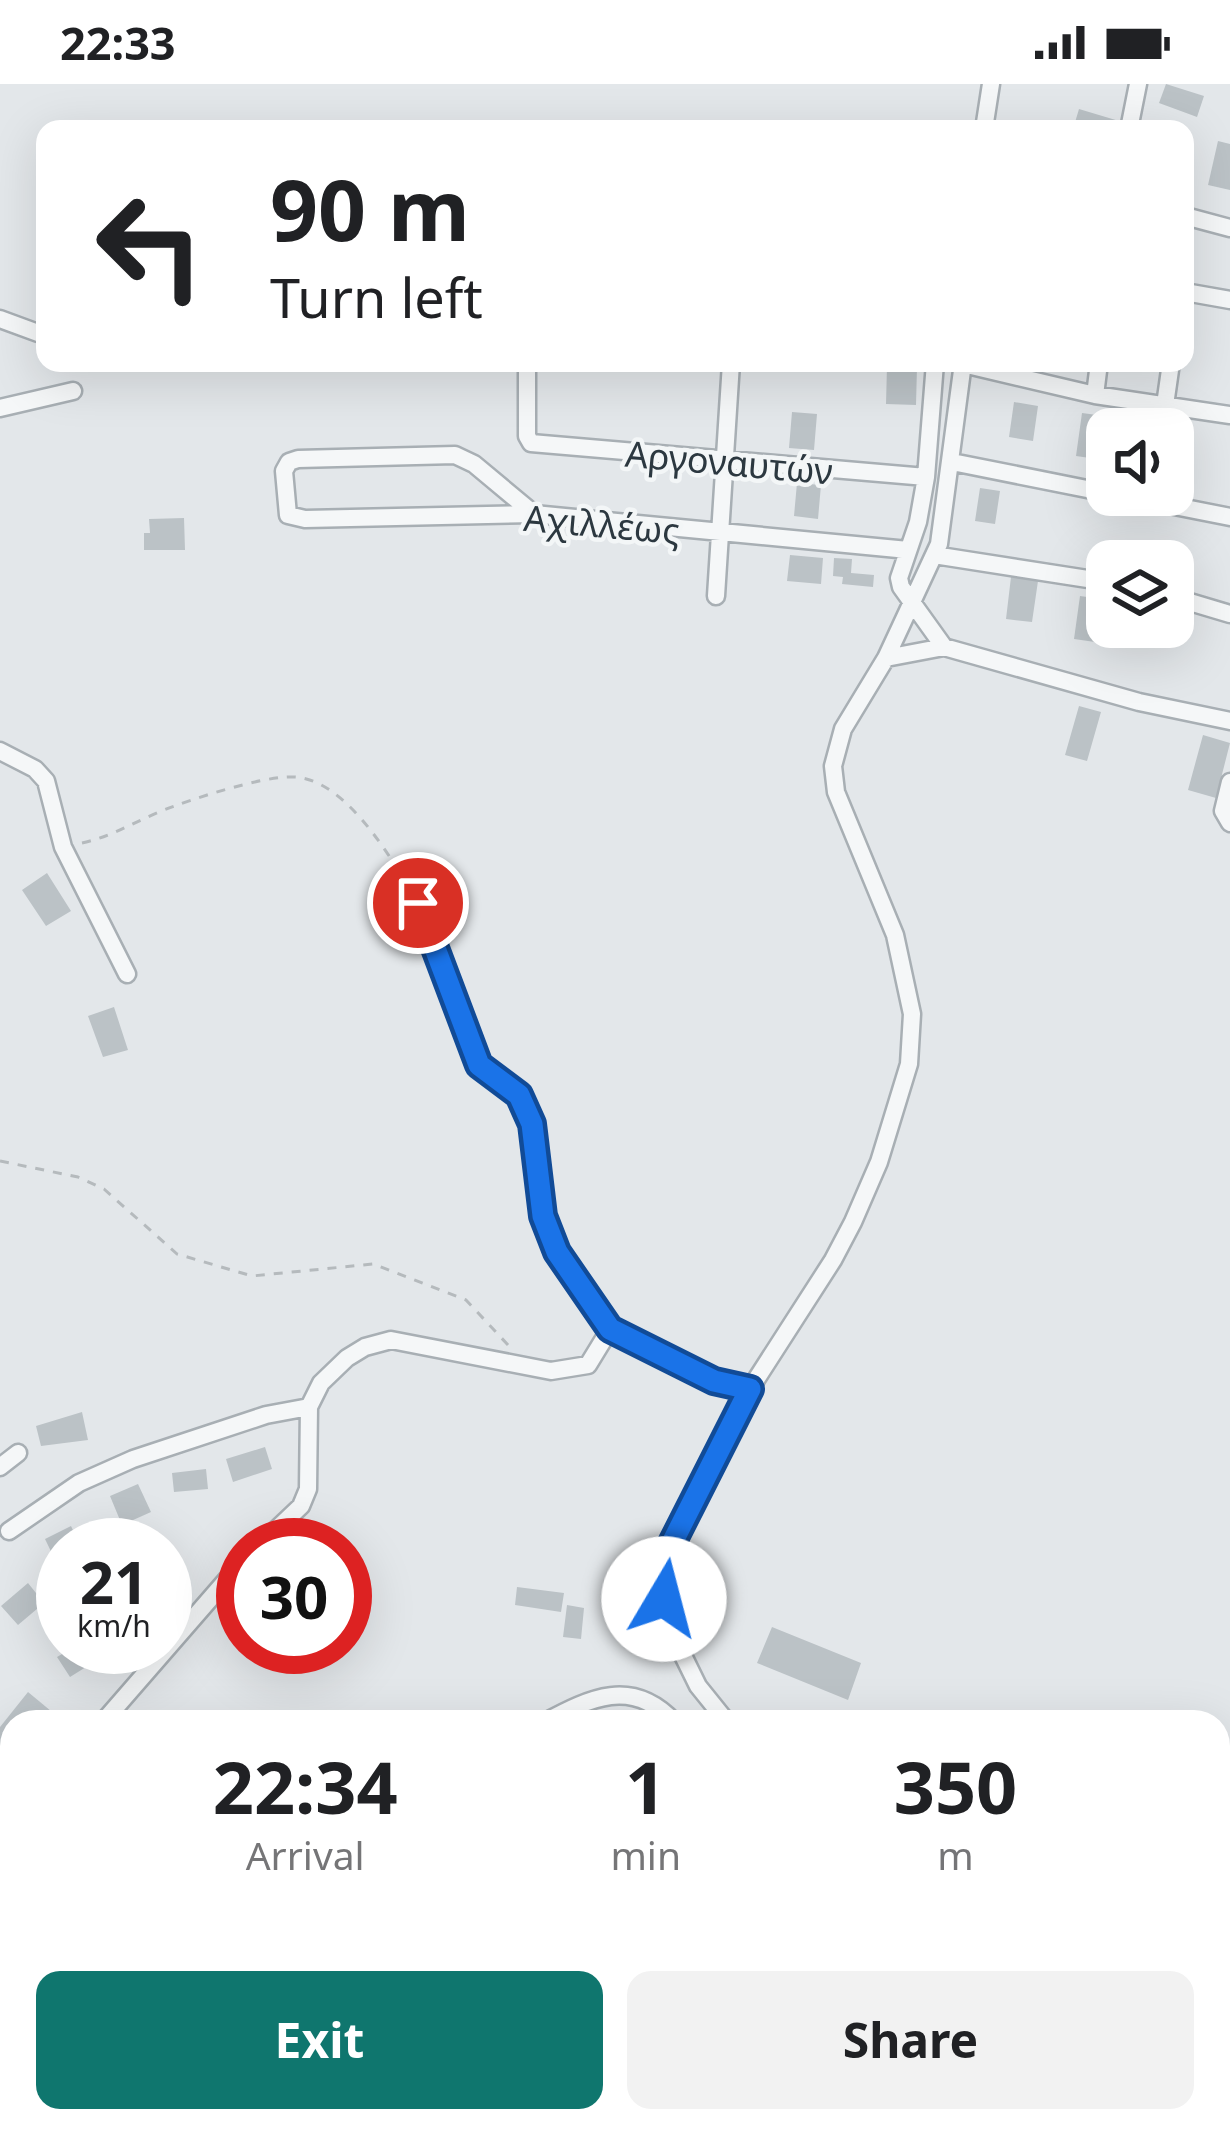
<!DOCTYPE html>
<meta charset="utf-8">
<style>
:root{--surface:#fff;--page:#f2f2f2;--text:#202124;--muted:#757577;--accent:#0f766e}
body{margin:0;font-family:"Noto Sans",sans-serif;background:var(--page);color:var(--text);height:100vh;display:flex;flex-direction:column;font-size:45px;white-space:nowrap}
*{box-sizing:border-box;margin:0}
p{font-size:39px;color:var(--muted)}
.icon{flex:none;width:66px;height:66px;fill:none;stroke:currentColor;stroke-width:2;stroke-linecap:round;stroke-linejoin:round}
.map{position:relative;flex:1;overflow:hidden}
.details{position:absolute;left:0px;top:1626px;width:1230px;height:423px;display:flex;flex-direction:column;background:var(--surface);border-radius:36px 36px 0 0;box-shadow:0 12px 48px #0002}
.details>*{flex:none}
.top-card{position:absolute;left:36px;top:36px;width:1158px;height:252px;border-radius:24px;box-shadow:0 12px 48px #0002;background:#fff;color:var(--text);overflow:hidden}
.controls{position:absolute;left:1086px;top:324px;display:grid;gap:24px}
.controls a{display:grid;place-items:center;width:108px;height:108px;border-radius:24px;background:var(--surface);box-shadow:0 12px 48px #0002;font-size:60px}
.speed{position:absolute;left:36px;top:1434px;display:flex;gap:24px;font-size:60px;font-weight:700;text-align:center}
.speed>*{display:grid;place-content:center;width:156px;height:156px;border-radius:50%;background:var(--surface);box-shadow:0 12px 48px #0002;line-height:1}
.speed small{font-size:30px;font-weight:400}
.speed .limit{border:18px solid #d22;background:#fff;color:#111}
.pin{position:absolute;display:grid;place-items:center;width:102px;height:102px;color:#fff;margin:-51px;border:6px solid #fff;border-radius:50%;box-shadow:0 3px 12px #0007}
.me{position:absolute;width:132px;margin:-66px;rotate:8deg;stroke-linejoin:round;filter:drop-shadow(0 0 9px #0008)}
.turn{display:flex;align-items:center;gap:42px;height:252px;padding:0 36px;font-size:54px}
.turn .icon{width:156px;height:156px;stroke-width:2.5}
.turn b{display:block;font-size:84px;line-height:102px}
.eta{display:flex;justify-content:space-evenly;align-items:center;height:204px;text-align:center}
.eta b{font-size:72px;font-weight:700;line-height:84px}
.primary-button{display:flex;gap:24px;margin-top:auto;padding:24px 36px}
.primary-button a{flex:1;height:138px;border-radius:24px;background:var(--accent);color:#fff;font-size:48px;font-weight:700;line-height:138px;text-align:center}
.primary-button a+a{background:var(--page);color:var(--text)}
.status{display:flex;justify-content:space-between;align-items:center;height:84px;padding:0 60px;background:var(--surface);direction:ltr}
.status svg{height:33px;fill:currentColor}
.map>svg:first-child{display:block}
.green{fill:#ccd3c5}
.building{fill:#bbc2c6}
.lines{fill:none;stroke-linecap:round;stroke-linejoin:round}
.minor-casing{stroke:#a8afb4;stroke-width:21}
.path{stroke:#b5babd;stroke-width:3;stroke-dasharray:9 9;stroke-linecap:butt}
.minor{stroke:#f5f7f8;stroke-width:16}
.route-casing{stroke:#114b97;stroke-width:30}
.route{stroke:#1a73e8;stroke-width:21}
.labels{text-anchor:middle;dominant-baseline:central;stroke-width:9;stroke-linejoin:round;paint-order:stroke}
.street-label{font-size:36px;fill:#2c3840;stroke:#f3f6f7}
</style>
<div class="status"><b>22:33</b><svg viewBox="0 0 49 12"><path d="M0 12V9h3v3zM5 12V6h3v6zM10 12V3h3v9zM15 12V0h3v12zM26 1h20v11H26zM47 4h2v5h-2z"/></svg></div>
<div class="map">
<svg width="1230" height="2048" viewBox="0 0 1230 2048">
<rect width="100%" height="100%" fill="#e3e7ea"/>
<path class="green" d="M 12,1831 L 12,2037 L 910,2037 L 952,2048 L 0,2048 L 0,1838 Z"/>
<path class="building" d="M 1166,0 L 1204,12 L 1197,33 L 1159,19 Z
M 1079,25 L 1119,37 L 1117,45 L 1073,45 Z
M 1218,57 L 1230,60 L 1230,106 L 1208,101 Z
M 887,282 L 917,283 L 916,321 L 886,320 Z
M 1014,318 L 1038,322 L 1033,357 L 1009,353 Z
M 792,328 L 817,330 L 814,366 L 789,364 Z
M 1082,329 L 1104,332 L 1097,375 L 1076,372 Z
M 797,399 L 821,401 L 818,435 L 794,432 Z
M 980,404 L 1000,407 L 995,440 L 975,437 Z
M 184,434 L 185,466 L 144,466 L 144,449 L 150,449 L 149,435 Z
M 790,471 L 823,474 L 821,500 L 787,497 Z
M 834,474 L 852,475 L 851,489 L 874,491 L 873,503 L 842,500 L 843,493 L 833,492 Z
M 1011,493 L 1038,497 L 1032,538 L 1006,535 Z
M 1080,512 L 1101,515 L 1095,558 L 1074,555 Z
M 1079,622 L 1101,628 L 1087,677 L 1065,671 Z
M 1203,651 L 1230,659 L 1216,714 L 1188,706 Z
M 47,789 L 71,827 L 46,842 L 22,806 Z
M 114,923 L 128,966 L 103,973 L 88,932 Z
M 82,1328 L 88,1356 L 41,1362 L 36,1342 Z
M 265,1363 L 272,1385 L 233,1398 L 226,1375 Z
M 206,1385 L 208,1405 L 174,1408 L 172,1389 Z
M 138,1400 L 151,1428 L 122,1441 L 110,1412 Z
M 71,1442 L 80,1461 L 63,1461 L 63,1480 L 58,1482 L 45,1455 Z
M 28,1499 L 44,1519 L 18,1541 L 1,1522 Z
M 517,1503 L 564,1509 L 561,1528 L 515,1521 Z
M 567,1521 L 584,1524 L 581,1555 L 563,1553 Z
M 772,1543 L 861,1579 L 848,1616 L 757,1579 Z
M 74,1563 L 85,1563 L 94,1578 L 70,1593 L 57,1573 Z
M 28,1608 L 57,1632 L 52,1638 L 12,1638 L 12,1677 L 0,1668 L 0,1643 Z"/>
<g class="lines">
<g class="minor-casing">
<path id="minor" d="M 984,45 L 991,0
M 1129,45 L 1138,0
M 1185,132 L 1230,144
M 1185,208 L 1230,216
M 0,235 L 38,249
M 527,279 L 527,352 L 531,359 L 926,393
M 963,280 L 1095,311 L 1230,331
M 1095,311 L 1099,279
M 1165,321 L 1171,279
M 0,324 L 73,307
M 952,378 L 1107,409
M 1119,411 L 1230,433
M 534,430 L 474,380 L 455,371 L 298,375 L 289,378 L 284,387 L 288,431 L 305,435 L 534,430 L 908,466
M 934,471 L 1107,498
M 716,512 L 731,279
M 1173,513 L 1230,530
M 944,563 L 1139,618 L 1230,637
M 886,574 L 944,563 L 901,503 L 899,494 L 918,438 L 926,393 L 935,279
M 0,667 L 35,685 L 46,697 L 63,763 L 127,890
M 1230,698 L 1223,727 L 1230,739
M 418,819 L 479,981 L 519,1011 L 532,1040 L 543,1132 L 557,1168 L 610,1245 L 714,1297 L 750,1305
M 0,1383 L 18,1369
M 9,1447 L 79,1399 L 133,1375 L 266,1331 L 309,1323
M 260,1461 L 301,1422 L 308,1405 L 309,1323 L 321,1299 L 347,1274 L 365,1263 L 391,1256 L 551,1287 L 588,1281 L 610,1245
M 103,1638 L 243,1477
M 545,1638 C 590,1614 632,1593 674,1638
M 727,1638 L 698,1602 L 670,1545 L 663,1500 L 669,1465 L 750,1305 L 833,1176 L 853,1138 L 879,1078 L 909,980 L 912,930 L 895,851 L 836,708 L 833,682 L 843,645 L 886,574 L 939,460 L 963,279
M 0,1807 L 12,1799
M 371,2037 L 374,2048"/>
</g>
<path class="path" d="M 82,759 C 110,753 133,739 159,728 C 188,716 265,691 294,693 C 344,695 388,769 411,807
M 0,1077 L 78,1093 L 104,1105 L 177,1170 L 252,1192 L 373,1180 L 466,1216 L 509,1262
M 0,1741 L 12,1736"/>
<use href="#minor" class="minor"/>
</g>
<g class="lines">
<g class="route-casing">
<path id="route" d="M 418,819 L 479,981 L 519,1011 L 532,1040 L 543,1132 L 557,1168 L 610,1245 L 714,1297 L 750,1305 L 669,1465 L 664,1515"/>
</g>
<use href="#route" class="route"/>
</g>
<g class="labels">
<g class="street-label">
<text transform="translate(729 378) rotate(5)">Αργοναυτών</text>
<text transform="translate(602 440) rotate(5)">Αχιλλέως</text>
</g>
</g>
</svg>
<div class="controls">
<a><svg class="icon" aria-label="sound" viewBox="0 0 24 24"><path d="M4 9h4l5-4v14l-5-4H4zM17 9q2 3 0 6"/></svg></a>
<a><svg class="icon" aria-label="layers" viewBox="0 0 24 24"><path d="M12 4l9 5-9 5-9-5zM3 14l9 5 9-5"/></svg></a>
</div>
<div class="speed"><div>21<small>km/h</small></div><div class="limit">30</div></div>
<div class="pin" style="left:418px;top:819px;background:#d93025"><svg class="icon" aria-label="arrive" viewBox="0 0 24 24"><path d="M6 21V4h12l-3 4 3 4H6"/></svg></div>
<svg class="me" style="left:664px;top:1515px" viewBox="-20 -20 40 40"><circle r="19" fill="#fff"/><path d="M0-13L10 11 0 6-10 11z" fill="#1a73e8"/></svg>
<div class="top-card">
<div class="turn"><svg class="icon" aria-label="left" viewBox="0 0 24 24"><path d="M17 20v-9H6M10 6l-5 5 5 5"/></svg><div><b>90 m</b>Turn left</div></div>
</div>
<section class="details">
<div class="eta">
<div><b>22:34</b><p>Arrival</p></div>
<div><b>1</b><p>min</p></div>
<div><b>350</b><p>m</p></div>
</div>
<div class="primary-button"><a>Exit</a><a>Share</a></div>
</section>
</div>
